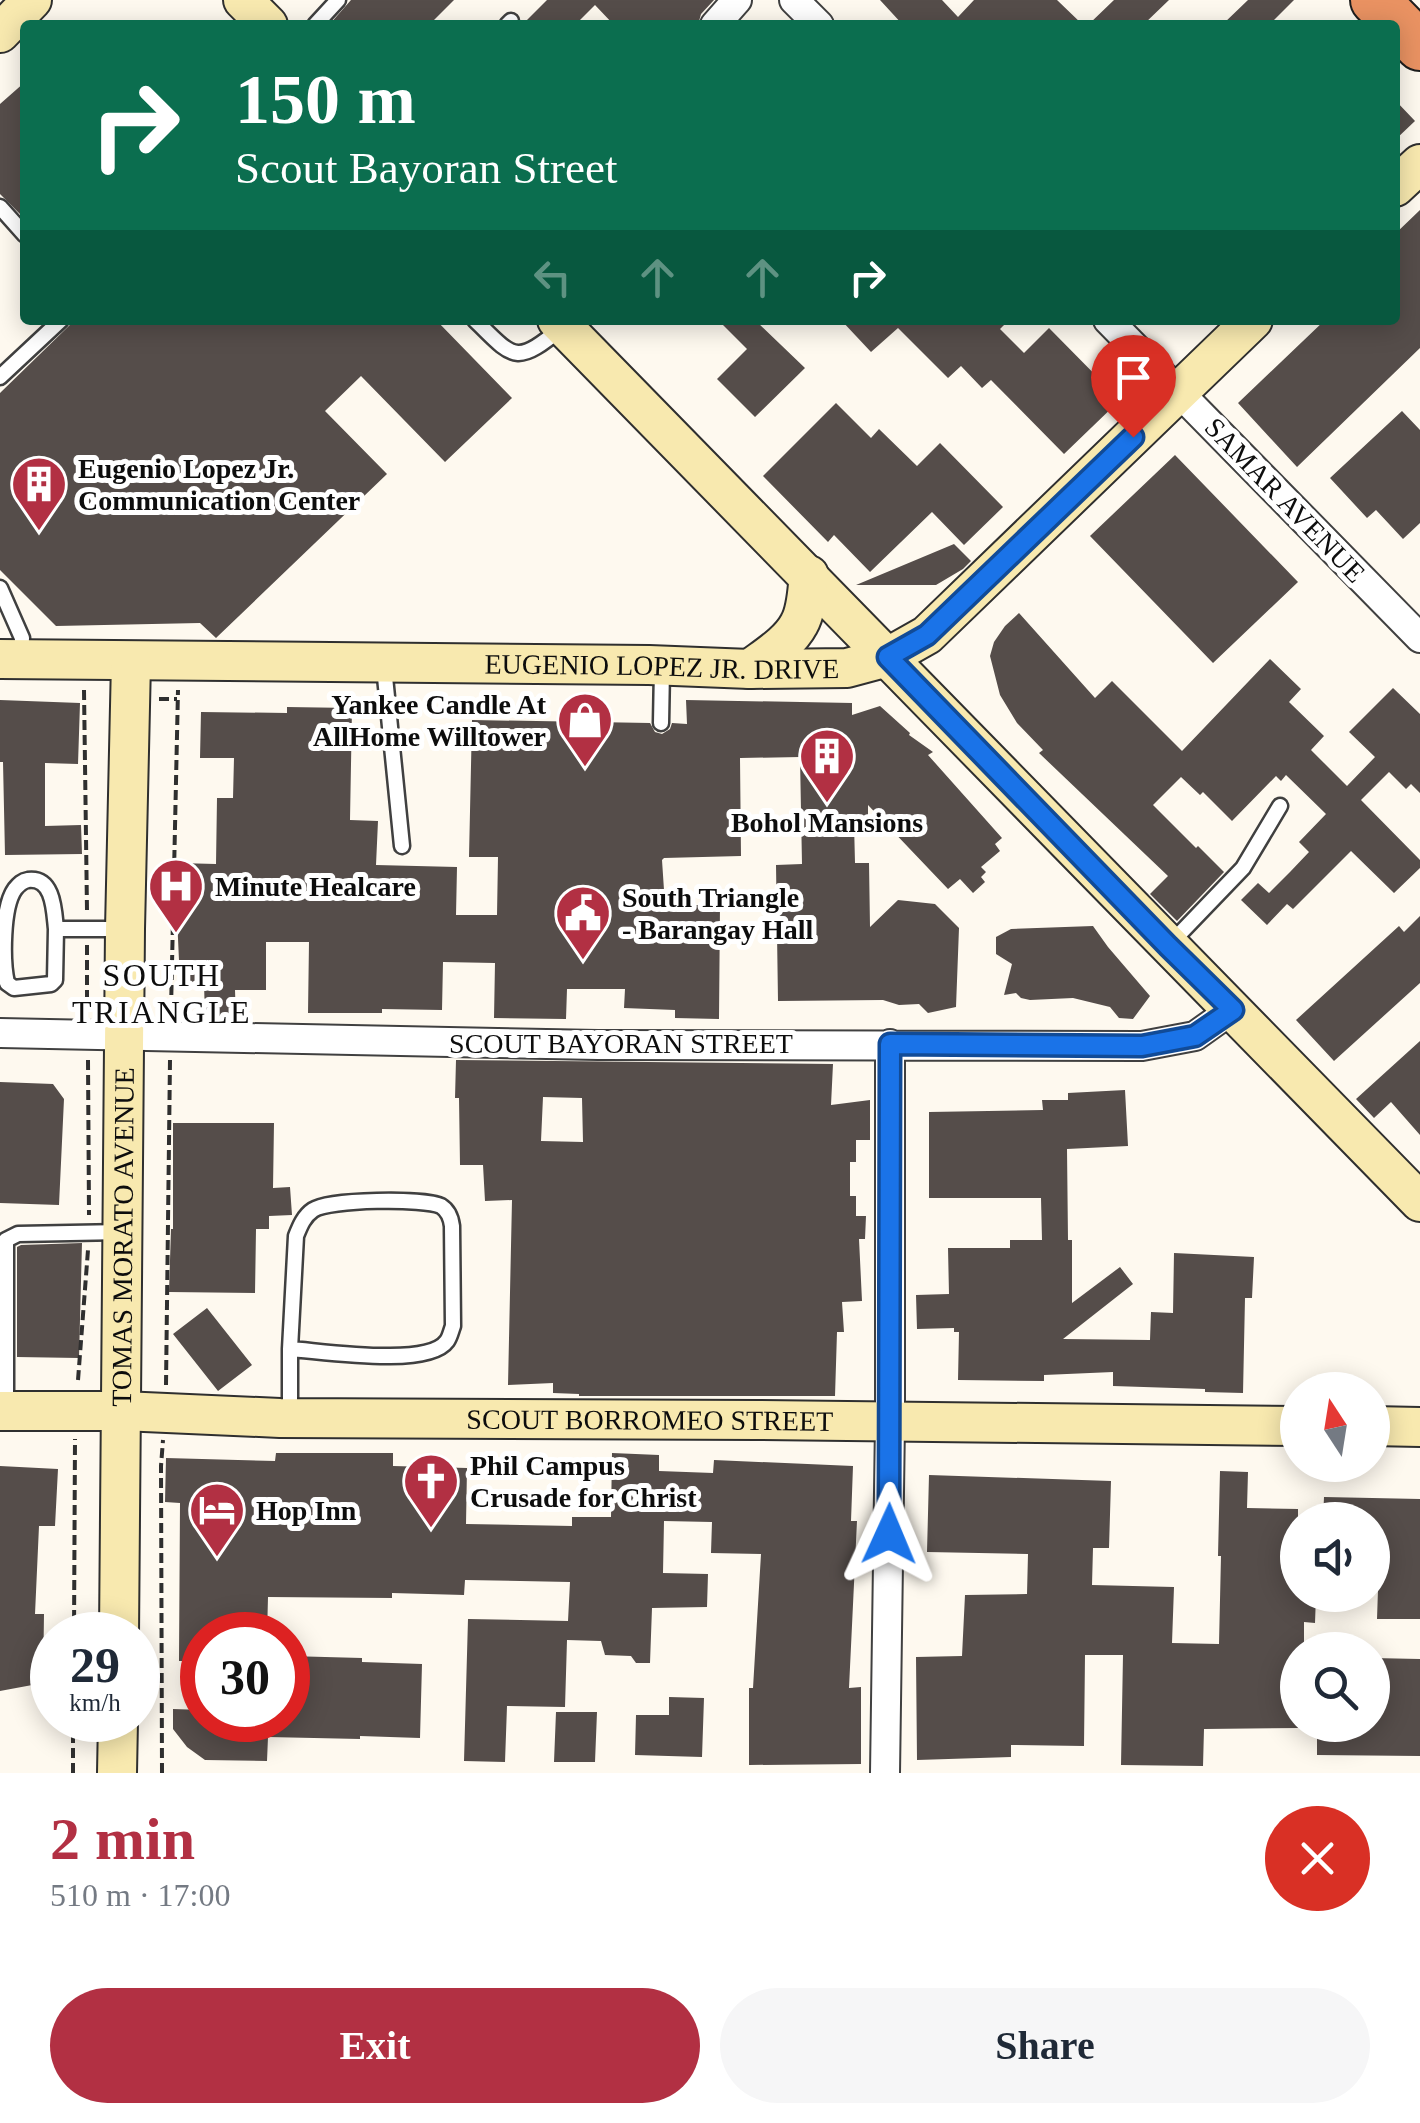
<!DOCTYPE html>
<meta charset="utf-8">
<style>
:root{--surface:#fff;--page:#f6f6f7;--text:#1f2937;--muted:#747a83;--accent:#b23043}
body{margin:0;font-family:Georgia,serif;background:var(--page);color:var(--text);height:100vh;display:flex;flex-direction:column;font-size:38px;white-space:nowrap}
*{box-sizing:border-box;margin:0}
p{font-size:32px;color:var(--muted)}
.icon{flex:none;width:55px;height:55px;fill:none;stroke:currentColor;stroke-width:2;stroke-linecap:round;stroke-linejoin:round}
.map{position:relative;height:1773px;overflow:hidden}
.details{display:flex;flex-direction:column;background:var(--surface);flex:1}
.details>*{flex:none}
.banner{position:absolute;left:20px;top:20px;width:1380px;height:305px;border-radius:10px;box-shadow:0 5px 25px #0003;background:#0b6e4f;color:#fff;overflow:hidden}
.needle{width:65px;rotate:348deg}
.controls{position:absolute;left:1280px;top:1372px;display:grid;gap:20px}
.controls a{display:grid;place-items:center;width:110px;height:110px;border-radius:50%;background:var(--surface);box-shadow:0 5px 25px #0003;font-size:50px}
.speed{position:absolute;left:30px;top:1612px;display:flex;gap:20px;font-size:50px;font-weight:700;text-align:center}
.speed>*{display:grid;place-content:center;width:130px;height:130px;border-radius:50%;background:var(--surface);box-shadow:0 5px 25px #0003;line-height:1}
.speed small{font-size:25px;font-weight:400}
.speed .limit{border:15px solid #d22;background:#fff;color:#111}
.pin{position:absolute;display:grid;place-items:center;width:85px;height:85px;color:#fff;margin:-102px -42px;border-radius:50% 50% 50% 0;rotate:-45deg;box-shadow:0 0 10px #0007}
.pin .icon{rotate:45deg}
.me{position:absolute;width:110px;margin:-55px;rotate:1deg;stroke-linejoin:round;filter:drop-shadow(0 0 8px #0008)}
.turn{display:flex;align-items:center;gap:35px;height:210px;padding:0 50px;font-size:45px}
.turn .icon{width:130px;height:130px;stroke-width:2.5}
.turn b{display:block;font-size:70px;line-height:85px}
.lanes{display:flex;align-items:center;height:95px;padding:0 50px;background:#0003;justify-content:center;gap:50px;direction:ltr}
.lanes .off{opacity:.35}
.round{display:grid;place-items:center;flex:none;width:105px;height:105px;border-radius:52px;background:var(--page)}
.head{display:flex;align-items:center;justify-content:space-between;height:170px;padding:0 50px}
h1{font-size:60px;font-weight:700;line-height:75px;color:var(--accent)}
.button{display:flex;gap:20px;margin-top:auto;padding:20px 50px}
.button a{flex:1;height:115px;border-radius:60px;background:var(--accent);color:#fff;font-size:40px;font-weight:700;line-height:115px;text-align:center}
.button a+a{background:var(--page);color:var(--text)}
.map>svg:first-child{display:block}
.building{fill:#554d4a;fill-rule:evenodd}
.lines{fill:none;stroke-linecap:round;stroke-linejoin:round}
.lane-casing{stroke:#404040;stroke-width:19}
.street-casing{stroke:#404040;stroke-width:32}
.secondary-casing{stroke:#2f2f2f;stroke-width:42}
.highway-casing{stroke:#1e1e1e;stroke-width:52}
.path{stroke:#2f2f2f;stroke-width:4;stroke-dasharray:10 5;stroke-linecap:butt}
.lane{stroke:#fff;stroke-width:14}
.street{stroke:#fff;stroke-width:28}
.secondary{stroke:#f8e9af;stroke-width:38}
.highway{stroke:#e99262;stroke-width:48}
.route-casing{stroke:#114b97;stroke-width:25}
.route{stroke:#1a73e8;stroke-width:18}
.labels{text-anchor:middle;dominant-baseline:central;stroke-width:10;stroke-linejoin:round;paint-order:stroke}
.poi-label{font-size:28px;font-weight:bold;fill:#0d0d0d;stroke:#fff;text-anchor:start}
.street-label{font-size:28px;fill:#0d0d0d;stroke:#fff}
.quarter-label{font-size:32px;letter-spacing:2.5px;fill:#0d0d0d;stroke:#fff}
</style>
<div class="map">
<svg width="1420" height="1773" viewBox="0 0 1420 1773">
<rect width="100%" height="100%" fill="#fef9ef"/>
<path class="building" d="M 351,0 L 454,0 L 429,25 L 329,25 Z
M 547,0 L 714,0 L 701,14 L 698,25 L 614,25 L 595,5 L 575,25 L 522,25 Z
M 880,0 L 942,0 L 958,17 L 974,0 L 1057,0 L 1083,25 L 903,25 Z
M 1114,0 L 1169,0 L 1143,25 L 1088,25 Z
M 1248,0 L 1294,0 L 1269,25 L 1222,25 Z
M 25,82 L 25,219 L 0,194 L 0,104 Z
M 1395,100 L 1415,121 L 1395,140 Z
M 1420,210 L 1420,348 L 1297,467 L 1238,403 L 1325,320 L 1395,320 L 1395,234 Z
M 75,320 L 436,320 L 512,398 L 445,462 L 361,376 L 325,411 L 387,474 L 216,638 L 200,623 L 56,626 L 0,570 L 0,393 Z
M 718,320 L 755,320 L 805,368 L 755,417 L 717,379 L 747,349 Z
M 841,320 L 1009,320 L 1000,329 L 1024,353 L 1049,328 L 1120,400 L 1064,454 L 991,380 L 982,388 L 961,366 L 948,378 L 898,328 L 871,352 Z
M 836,403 L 871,438 L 879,429 L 917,466 L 940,443 L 1003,507 L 964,545 L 932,512 L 870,572 L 834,535 L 828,542 L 763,476 Z
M 1402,411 L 1420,430 L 1420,523 L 1403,539 L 1376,510 L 1367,518 L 1330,478 Z
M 1175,455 L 1298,582 L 1213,663 L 1090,536 Z
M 954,544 L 971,561 L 963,569 L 936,585 L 856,585 Z
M 1019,613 L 1095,698 L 1112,681 L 1182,751 L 1270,659 L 1301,689 L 1289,702 L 1324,736 L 1311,750 L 1347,786 L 1375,757 L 1349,732 L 1393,688 L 1420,714 L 1420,793 L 1411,784 L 1406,789 L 1389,772 L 1361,800 L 1420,860 L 1420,868 L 1394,893 L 1351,851 L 1293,909 L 1287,904 L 1267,925 L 1241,900 L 1258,883 L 1269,893 L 1290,872 L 1309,852 L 1299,842 L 1326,814 L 1286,775 L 1281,781 L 1276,776 L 1232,821 L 1203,792 L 1200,795 L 1181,777 L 1153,805 L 1196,848 L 1198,846 L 1224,872 L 1177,921 L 1150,894 L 1168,876 L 1039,753 L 1043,750 L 1017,723 L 1000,695 L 990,656 L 994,642 L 1005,626 Z
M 0,700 L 80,703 L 78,764 L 45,763 L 45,826 L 81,825 L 82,854 L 5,855 L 3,762 L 0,762 Z
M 686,700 L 852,703 L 852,715 L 880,706 L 910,733 L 909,735 L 933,752 L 928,755 L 1002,838 L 995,844 L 1000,851 L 981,867 L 986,872 L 981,877 L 985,882 L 973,893 L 960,879 L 948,889 L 868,805 L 868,822 L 854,823 L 855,863 L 869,863 L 870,927 L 898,900 L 935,904 L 959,928 L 956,1007 L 928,1013 L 919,1004 L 899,1005 L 883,1000 L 778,1001 L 776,865 L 802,864 L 800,757 L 740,758 L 741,856 L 664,858 L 662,860 L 665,905 L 720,905 L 719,1019 L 675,1018 L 675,1010 L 624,1008 L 625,989 L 567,989 L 566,1019 L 494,1018 L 495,963 L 443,962 L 442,1010 L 382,1009 L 382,1013 L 308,1013 L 309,942 L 266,942 L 266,990 L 235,990 L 236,1020 L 205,1020 L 204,982 L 180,983 L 176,894 L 178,863 L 216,864 L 217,798 L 233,798 L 234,758 L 200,758 L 201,712 L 287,713 L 287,707 L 352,708 L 350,820 L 378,821 L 376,865 L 457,867 L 456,915 L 497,915 L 498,857 L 469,857 L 472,720 L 650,723 L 655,732 L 662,734 L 670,729 L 672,723 L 687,724 Z
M 1420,916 L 1420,983 L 1334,1061 L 1296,1020 L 1399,926 L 1404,932 Z
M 1093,926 L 1108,947 L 1150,996 L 1133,1019 L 1119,1018 L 1110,1007 L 1073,998 L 1030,1000 L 1021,998 L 1016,993 L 1004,995 L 1012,964 L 996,954 L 996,937 L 1011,929 Z
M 1420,1041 L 1420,1135 L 1391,1102 L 1374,1118 L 1356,1099 Z
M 456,1060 L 833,1064 L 831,1105 L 870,1100 L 870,1140 L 856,1140 L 856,1162 L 850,1162 L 850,1196 L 856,1196 L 856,1216 L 866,1216 L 865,1239 L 859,1239 L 862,1301 L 842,1302 L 844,1332 L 837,1332 L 835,1396 L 579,1396 L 579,1394 L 553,1393 L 553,1383 L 508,1385 L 512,1200 L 485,1201 L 483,1165 L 460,1165 L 459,1098 L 455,1098 ZM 543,1097 L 582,1098 L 583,1142 L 541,1141 Z
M 0,1082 L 53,1084 L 64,1099 L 59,1205 L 0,1203 Z
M 1125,1090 L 1128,1146 L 1067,1149 L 1068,1240 L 1072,1240 L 1072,1303 L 1120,1267 L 1133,1284 L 1063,1339 L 1150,1340 L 1151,1312 L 1173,1313 L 1174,1253 L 1254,1257 L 1252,1298 L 1245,1298 L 1243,1393 L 1205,1392 L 1205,1389 L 1113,1386 L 1113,1372 L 1044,1375 L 1044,1381 L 958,1380 L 959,1332 L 954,1332 L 954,1328 L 917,1329 L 916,1295 L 949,1294 L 948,1248 L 1010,1248 L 1010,1240 L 1042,1240 L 1041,1198 L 929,1198 L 929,1112 L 1043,1110 L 1042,1100 L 1068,1100 L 1068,1093 Z
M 173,1123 L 274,1123 L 273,1188 L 290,1187 L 292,1215 L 269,1216 L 269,1229 L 256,1229 L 255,1293 L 169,1292 L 171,1229 L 173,1229 Z
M 82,1243 L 79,1358 L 17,1357 L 17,1247 L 21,1245 Z
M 207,1308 L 252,1365 L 218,1391 L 173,1334 Z
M 276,1453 L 393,1453 L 393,1466 L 467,1468 L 466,1524 L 572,1526 L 572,1517 L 611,1517 L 612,1453 L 659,1455 L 659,1471 L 713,1473 L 714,1460 L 853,1466 L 851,1521 L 857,1521 L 849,1688 L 861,1687 L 861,1764 L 749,1765 L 749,1688 L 753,1688 L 761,1554 L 711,1553 L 712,1522 L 664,1521 L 663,1573 L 708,1574 L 707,1607 L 652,1608 L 650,1663 L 636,1663 L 631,1656 L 605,1655 L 601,1641 L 567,1640 L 565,1707 L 507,1706 L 505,1762 L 464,1761 L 468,1619 L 568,1621 L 570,1582 L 465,1580 L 464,1595 L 392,1593 L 392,1598 L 268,1597 L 267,1635 L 202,1635 L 202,1661 L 179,1661 L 180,1503 L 165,1502 L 166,1458 L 275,1461 Z
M 0,1466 L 58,1469 L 55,1526 L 39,1526 L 35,1614 L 44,1614 L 43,1683 L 0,1691 Z
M 1220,1471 L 1248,1472 L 1247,1508 L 1298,1509 L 1298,1595 L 1316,1595 L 1315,1623 L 1304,1622 L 1304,1650 L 1298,1650 L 1298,1728 L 1204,1729 L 1203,1766 L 1121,1765 L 1123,1655 L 1085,1655 L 1084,1746 L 1011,1745 L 1011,1757 L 917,1760 L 916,1657 L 962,1656 L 965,1595 L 1027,1594 L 1028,1554 L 927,1552 L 929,1475 L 1111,1481 L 1109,1548 L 1093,1548 L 1092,1585 L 1174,1587 L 1172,1643 L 1219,1644 L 1221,1556 L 1218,1556 Z
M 1324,1497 L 1420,1499 L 1420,1619 L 1377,1619 L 1379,1560 L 1372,1559 L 1372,1520 L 1323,1520 Z
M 288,1656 L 362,1658 L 362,1662 L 422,1664 L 420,1738 L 360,1736 L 360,1739 L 268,1737 L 267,1761 L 205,1760 L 187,1747 L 173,1729 L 173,1709 L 202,1710 L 202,1720 L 288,1720 Z
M 1372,1658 L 1420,1659 L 1420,1756 L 1317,1755 L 1317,1725 L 1372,1725 Z
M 669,1697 L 704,1698 L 702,1757 L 635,1755 L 636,1715 L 669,1715 Z
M 556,1712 L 597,1712 L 595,1762 L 554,1762 Z"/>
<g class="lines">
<g class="lane-casing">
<path id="lane" d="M 315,25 L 338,0
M 507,25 L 511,21
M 0,207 L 25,235
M 475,320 C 515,360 516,365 563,327
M 0,377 L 61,320
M 0,588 L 22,638 L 21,658
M 384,667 L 402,846
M 661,723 L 662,669
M 56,929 C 54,911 54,877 28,880 C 22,881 19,884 15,889 C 2,907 2,961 7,983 L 14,988 L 51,984 L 55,980 L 56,929 L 122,929
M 1169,945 L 1243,868 L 1280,806
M 6,1410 L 6,1240 L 18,1234 L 122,1232
M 290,1417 L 290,1349 L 296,1236 C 300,1226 304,1216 313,1210 C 329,1199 425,1198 441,1206 C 449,1211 451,1218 452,1226 L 453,1326 C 451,1331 450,1337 447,1341 C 428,1368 322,1351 290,1349"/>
</g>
<g class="street-casing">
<path id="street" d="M 794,0 L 819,25
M 715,25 L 737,0
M 1108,320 L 1420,638
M 0,1033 L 598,1045 L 1142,1046 L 1195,1036 L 1233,1009
M 885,1773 L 890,1422 L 890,1044"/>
</g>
<g class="secondary-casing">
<g id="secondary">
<path d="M 243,0 L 268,25"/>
<path d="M 0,33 L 32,0"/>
<path d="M 1395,187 L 1420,164"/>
<path d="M 557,320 L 1420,1202"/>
<path id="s1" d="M 0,659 L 649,665 L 750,669 L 847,668 L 888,657 L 927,635 L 1253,320"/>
<path d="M 750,669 C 767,656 789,643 799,624 C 807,610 807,591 809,575"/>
<path id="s2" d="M 0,1411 L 122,1411 L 280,1418 L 758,1420 L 1298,1426"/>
<path d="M 1372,1426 L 1420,1427"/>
<path id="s3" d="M 119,1635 L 125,929 L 131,662"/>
<path d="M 117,1773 L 118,1720"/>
</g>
</g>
<g class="highway-casing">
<path id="highway" d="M 1375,0 L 1420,46"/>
</g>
<path class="path" d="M 84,690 L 87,910
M 159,699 L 177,699
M 87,945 L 87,1010
M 171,1010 L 178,690
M 88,1060 L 89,1215
M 78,1380 L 88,1250
M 166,1385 L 170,1060
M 74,1635 L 75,1439
M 73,1773 L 73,1720
M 162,1773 L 161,1466 L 163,1440"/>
<use href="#lane" class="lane"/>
<use href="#street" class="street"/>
<use href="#secondary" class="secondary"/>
<use href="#highway" class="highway"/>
</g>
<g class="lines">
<g class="route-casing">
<path id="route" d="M 889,1534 L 890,1044 L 1142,1046 L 1195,1036 L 1233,1010 L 1168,946 L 888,657 L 927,635 L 1133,437"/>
</g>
<use href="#route" class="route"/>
</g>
<defs>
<g id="building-pin" transform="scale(2.875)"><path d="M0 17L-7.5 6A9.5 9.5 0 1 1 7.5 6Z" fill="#b23043" stroke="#fff"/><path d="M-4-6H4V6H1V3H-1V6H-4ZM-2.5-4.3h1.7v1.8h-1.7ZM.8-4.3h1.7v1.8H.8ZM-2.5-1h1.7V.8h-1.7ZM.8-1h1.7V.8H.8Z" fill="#fff"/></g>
<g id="shop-pin" transform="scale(2.875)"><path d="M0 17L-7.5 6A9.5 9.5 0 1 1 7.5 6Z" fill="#b23043" stroke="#fff"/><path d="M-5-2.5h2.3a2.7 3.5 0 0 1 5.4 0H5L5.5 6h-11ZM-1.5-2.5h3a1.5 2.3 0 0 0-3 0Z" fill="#fff"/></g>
<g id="hospital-pin" transform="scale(2.875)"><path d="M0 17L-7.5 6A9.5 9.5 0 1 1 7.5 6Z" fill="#b23043" stroke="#fff"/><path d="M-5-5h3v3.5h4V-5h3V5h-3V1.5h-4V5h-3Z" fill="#fff"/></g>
<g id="civic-pin" transform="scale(2.875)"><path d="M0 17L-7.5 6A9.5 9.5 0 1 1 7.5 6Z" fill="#b23043" stroke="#fff"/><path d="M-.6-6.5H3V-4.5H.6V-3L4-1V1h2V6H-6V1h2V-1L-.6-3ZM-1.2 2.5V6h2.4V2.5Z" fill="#fff"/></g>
<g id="church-pin" transform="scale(2.875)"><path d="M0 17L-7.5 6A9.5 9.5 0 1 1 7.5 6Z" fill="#b23043" stroke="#fff"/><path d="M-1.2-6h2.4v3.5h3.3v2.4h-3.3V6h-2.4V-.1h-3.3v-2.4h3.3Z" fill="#fff"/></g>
<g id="hotel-pin" transform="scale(2.875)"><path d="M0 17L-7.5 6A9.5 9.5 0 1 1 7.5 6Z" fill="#b23043" stroke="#fff"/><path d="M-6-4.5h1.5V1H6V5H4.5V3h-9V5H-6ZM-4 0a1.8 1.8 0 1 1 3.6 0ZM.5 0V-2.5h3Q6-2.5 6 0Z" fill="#fff"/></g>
</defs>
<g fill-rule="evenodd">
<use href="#building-pin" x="39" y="484"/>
<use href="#shop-pin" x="585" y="720"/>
<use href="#building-pin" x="827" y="756"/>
<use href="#hospital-pin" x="176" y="886"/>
<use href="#civic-pin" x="583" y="913"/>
<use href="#church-pin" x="431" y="1481"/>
<use href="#hotel-pin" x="217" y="1510"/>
</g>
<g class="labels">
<g class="poi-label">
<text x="78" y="468">Eugenio Lopez Jr.<tspan x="78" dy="32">Communication Center</tspan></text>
<text x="546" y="704" text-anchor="end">Yankee Candle At<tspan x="546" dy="32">AllHome Willtower</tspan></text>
<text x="827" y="822" text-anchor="middle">Bohol Mansions</text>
<text x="215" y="886">Minute Healcare</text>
<text x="622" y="897">South Triangle<tspan x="622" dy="32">- Barangay Hall</tspan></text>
<text x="470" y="1465">Phil Campus<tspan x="470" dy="32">Crusade for Christ</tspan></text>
<text x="256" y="1510">Hop Inn</text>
</g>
<g class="street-label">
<text transform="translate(1285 500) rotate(46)">SAMAR AVENUE</text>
<text stroke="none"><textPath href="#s1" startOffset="662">EUGENIO LOPEZ JR. DRIVE</textPath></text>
<text x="621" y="1043">SCOUT BAYORAN STREET</text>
<text stroke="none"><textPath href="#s3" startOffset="398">TOMAS MORATO AVENUE</textPath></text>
<text stroke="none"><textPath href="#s2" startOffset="650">SCOUT BORROMEO STREET</textPath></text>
</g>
<g class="quarter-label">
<text x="162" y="975">SOUTH<tspan x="162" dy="37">TRIANGLE</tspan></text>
</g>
</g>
</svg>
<div class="controls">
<a><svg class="needle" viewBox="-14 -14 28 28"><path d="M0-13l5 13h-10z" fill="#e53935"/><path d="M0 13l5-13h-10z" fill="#747a83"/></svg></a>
<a><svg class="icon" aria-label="sound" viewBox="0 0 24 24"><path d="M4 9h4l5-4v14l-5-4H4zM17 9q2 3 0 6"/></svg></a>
<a><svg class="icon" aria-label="search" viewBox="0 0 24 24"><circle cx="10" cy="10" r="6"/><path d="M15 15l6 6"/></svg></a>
</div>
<div class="speed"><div>29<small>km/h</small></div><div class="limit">30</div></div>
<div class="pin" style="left:1133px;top:437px;background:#d93025"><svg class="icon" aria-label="arrive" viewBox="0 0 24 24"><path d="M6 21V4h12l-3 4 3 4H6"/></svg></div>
<svg class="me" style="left:889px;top:1534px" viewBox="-20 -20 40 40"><path d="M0-17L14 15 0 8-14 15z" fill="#1a73e8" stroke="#fff" stroke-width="4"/></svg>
<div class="banner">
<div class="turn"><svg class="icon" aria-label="right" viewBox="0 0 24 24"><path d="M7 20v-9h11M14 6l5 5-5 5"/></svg><div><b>150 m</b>Scout Bayoran Street</div></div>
<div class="lanes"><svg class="icon off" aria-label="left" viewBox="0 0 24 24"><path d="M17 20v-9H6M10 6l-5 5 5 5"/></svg><svg class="icon off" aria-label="ahead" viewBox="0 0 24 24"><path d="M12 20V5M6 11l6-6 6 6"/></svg><svg class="icon off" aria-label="ahead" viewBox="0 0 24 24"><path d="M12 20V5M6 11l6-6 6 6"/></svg><svg class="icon" aria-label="right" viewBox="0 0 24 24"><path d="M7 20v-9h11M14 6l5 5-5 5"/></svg></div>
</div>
</div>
<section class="details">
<div class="head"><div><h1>2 min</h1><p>510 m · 17:00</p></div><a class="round" style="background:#d93025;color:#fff"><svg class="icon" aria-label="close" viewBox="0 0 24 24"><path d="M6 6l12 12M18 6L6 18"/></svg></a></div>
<div class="button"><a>Exit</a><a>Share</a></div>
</section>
